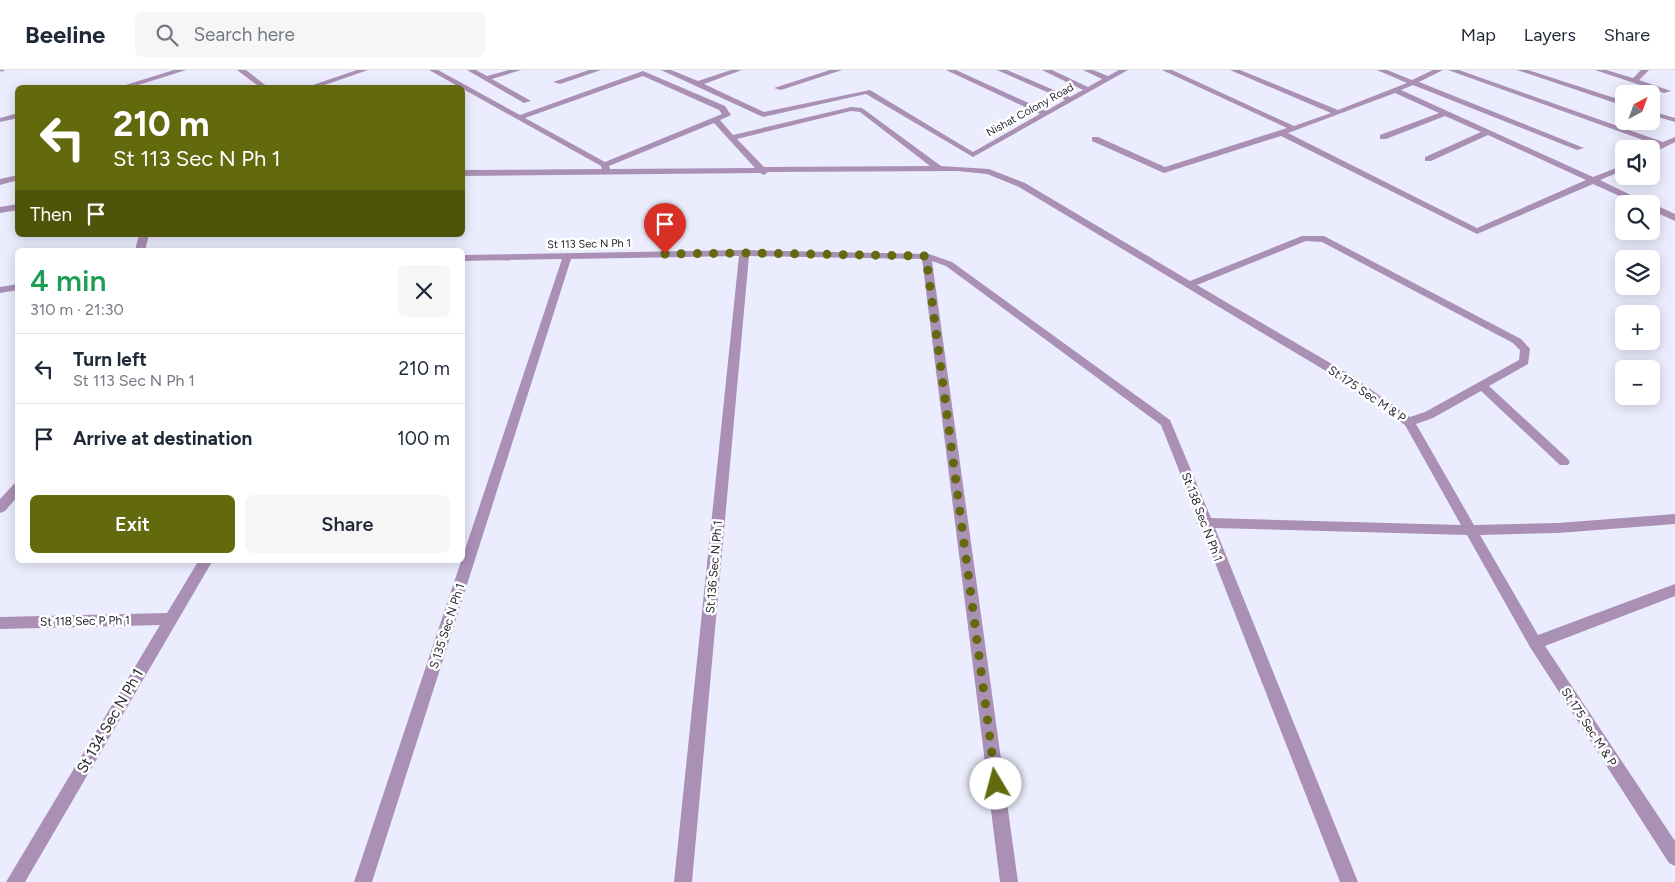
<!DOCTYPE html>
<meta charset="utf-8">
<style>
:root{--surface:#fff;--page:#f6f6f7;--text:#1f2937;--muted:#747a83;--line:#e0e1e3;--accent:#626a0d}
body{margin:0;font-family:Figtree,sans-serif;background:var(--page);color:var(--text);height:100vh;display:flex;flex-direction:column;font-size:19px;white-space:nowrap}
*{box-sizing:border-box;margin:0}
p{font-size:16px;color:var(--muted)}
.icon{flex:none;width:28px;height:28px;fill:none;stroke:currentColor;stroke-width:2;stroke-linecap:round;stroke-linejoin:round}
.map{position:relative;flex:1;overflow:hidden}
.side{position:absolute;left:15px;top:178px;width:450px;height:315px;display:flex;flex-direction:column;background:var(--surface);border-radius:8px;box-shadow:0 2px 12px #0003}
.side>*{flex:none}
.hud{position:absolute;left:15px;top:15px;width:450px;height:152px;border-radius:8px;box-shadow:0 2px 12px #0003;background:#626a0d;color:#fff;overflow:hidden}
.needle{width:32px;rotate:41deg}
.tools{position:absolute;left:1615px;top:15px;display:grid;gap:10px}
.tools a{display:grid;place-items:center;width:45px;height:45px;border-radius:8px;background:var(--surface);box-shadow:0 2px 12px #0003;font-size:25px}
.pin{position:absolute;display:grid;place-items:center;width:42px;height:42px;color:#fff;margin:-51px -21px;border-radius:50% 50% 50% 0;rotate:-45deg;box-shadow:0 0 5px #0007}
.pin .icon{rotate:45deg}
.me{position:absolute;width:55px;margin:-28px;rotate:352deg;stroke-linejoin:round;filter:drop-shadow(0 0 4px #0008)}
.turn{display:flex;align-items:center;gap:18px;height:105px;padding:0 15px;font-size:22px}
.turn .icon{width:65px;height:65px;stroke-width:2.5}
.turn b{display:block;font-size:35px;line-height:42px}
.then{display:flex;align-items:center;height:48px;padding:0 15px;background:#0003;gap:10px;font-size:19px}
.round{display:grid;place-items:center;flex:none;width:52px;height:52px;border-radius:8px;background:var(--page)}
.headline{display:flex;align-items:center;justify-content:space-between;height:85px;padding:0 15px}
h1{font-size:30px;font-weight:600;line-height:38px;color:#1e9e55}
.button{display:flex;gap:10px;margin-top:auto;padding:10px 15px}
.button a{flex:1;height:58px;border-radius:8px;background:var(--accent);color:#fff;font-size:20px;font-weight:600;line-height:58px;text-align:center}
.button a+a{background:var(--page);color:var(--text)}
ul{padding:0;list-style:none}
li{display:flex;align-items:center;gap:15px;height:70px;padding:0 15px;border-top:1px solid var(--line)}
li div{flex:1}
li b{display:block;font-size:19px}
li em{font-style:normal}
header{display:flex;align-items:center;gap:30px;box-sizing:border-box;height:70px;padding:0 25px;background:var(--surface);border-bottom:1px solid var(--line)}
header strong{font-size:24px}
nav{display:flex;gap:28px;margin-inline-start:auto;font-size:18px}
.search{width:350px;height:45px;background:var(--page);display:flex;align-items:center;gap:12px;box-sizing:border-box;padding:0 18px;border-radius:8px;color:var(--muted);font-size:19px}
.map>svg:first-child{display:block}
.lines{fill:none;stroke-linecap:round;stroke-linejoin:round}
.minor{fill:#aa90b5;fill-rule:evenodd}
.route{stroke:#626a0d;stroke-width:9;stroke-dasharray:0 16.2}
.labels{text-anchor:middle;dominant-baseline:central;stroke-width:5;stroke-linejoin:round;paint-order:stroke}
.far-street-label{font-size:11px;fill:#282830;stroke:#fff}
.street-label{font-size:12px;fill:#282830;stroke:#fff}
.near-street-label{font-size:15px;fill:#282830;stroke:#fff}
</style>
<header>
<strong>Beeline</strong>
<div class="search"><svg class="icon" aria-label="search" viewBox="0 0 24 24"><circle cx="10" cy="10" r="6"/><path d="M15 15l6 6"/></svg>Search here</div>
<nav><a>Map</a><a>Layers</a><a>Share</a></nav>
</header>
<div class="map">
<svg width="1675" height="812" viewBox="0 0 1675 812">
<rect width="100%" height="100%" fill="#ebedfe"/>
<g class="lines">
<path class="minor" d="M 0,0 L 5,0 L 1,2 Z
M 174,0 L 186,0 L 129,18 L 116,18 Z
M 237,0 L 246,0 L 269,18 L 261,18 Z
M 357,0 L 368,0 L 316,18 L 304,18 Z
M 429,0 L 438,0 L 520,45 L 643,1 L 725,36 L 731,45 L 720,50 L 733,65 L 851,37 L 862,38 L 941,96 L 989,99 L 1025,113 L 1190,211 L 1302,166 L 1324,166 L 1521,269 L 1530,279 L 1528,294 L 1489,316 L 1568,389 L 1570,392 L 1568,395 L 1560,395 L 1481,321 L 1433,348 L 1416,354 L 1474,455 L 1558,453 L 1675,444 L 1675,454 L 1558,463 L 1480,465 L 1538,565 L 1675,514 L 1675,526 L 1545,576 L 1675,771 L 1675,796 L 1669,793 L 1530,577 L 1467,465 L 1215,458 L 1358,812 L 1340,812 L 1201,457 L 1197,453 L 1199,451 L 1161,355 L 946,196 L 932,191 L 1018,812 L 1000,812 L 922,189 L 749,186 L 692,812 L 674,812 L 739,186 L 571,189 L 372,812 L 354,812 L 562,189 L 462,191 L 462,185 L 744,180 L 929,184 L 952,192 L 1170,350 L 1211,448 L 1461,455 L 1405,355 L 1341,310 L 1019,117 L 987,104 L 957,101 L 768,102 L 764,105 L 760,103 L 462,106 L 462,100 L 602,99 L 601,96 ZM 643,6 L 719,40 L 722,44 L 605,92 L 525,48 ZM 851,41 L 860,42 L 930,96 L 764,97 L 737,69 ZM 714,53 L 755,98 L 610,99 L 609,96 ZM 1306,171 L 1322,172 L 1513,273 L 1520,280 L 1519,290 L 1425,342 L 1410,347 L 1349,304 L 1197,215 Z
M 467,0 L 476,0 L 487,6 L 509,0 L 521,0 L 492,9 L 531,31 L 524,33 Z
M 589,0 L 601,0 L 560,14 L 553,12 Z
M 661,0 L 671,0 L 698,11 L 731,0 L 742,0 L 704,14 L 764,42 L 870,20 L 973,82 L 1040,44 L 946,0 L 956,0 L 1046,41 L 1065,30 L 997,0 L 1007,0 L 1070,27 L 1083,20 L 1042,0 L 1052,0 L 1088,17 L 1102,9 L 1083,0 L 1093,0 L 1108,6 L 1119,0 L 1128,0 L 973,87 L 866,24 L 763,47 Z
M 830,0 L 842,0 L 781,20 L 774,18 Z
M 1162,0 L 1172,0 L 1294,56 L 1331,43 L 1230,0 L 1240,0 L 1338,40 L 1407,13 L 1377,0 L 1387,0 L 1412,10 L 1433,0 L 1443,0 L 1419,12 L 1584,78 L 1577,80 L 1413,15 L 1401,20 L 1593,107 L 1624,95 L 1624,100 L 1600,110 L 1649,134 L 1637,134 L 1593,114 L 1477,164 L 1281,66 L 1164,103 L 1092,71 L 1092,67 L 1098,67 L 1165,97 L 1287,58 ZM 1395,23 L 1439,43 L 1380,65 L 1380,69 L 1386,69 L 1445,46 L 1481,62 L 1425,87 L 1425,91 L 1431,91 L 1488,65 L 1586,110 L 1477,158 L 1288,63 Z
M 1448,0 L 1459,0 L 1663,72 L 1675,67 L 1675,72 L 1651,84 L 1651,79 L 1657,75 Z
M 1517,0 L 1528,0 L 1624,31 L 1624,36 Z
M 1595,0 L 1606,0 L 1633,8 L 1641,0 L 1649,0 L 1639,10 L 1671,21 L 1664,23 Z
M 1651,41 L 1675,48 L 1675,52 L 1651,45 Z
M 18,43 L 18,48 L 0,52 L 0,48 Z
M 18,105 L 18,110 L 0,115 L 0,109 Z
M 1651,133 L 1675,144 L 1675,151 L 1651,140 L 1651,134 L 1649,134 Z
M 18,134 L 18,140 L 0,143 L 0,137 Z
M 139,165 L 149,165 L 145,180 L 135,180 Z
M 18,214 L 18,220 L 0,223 L 0,217 Z
M 18,413 L 18,426 L 5,441 L 0,443 L 0,429 L 14,414 Z
M 199,490 L 213,490 L 25,812 L 6,812 L 160,555 L 0,559 L 0,547 L 167,543 Z"/>
</g>
<g class="lines">
<path class="route" d="M 665,184 L 744,183 L 926,186 L 996,714"/>
</g>
<g class="labels">
<g class="far-street-label">
<text transform="translate(1030 40) rotate(-29)">Nishat Colony Road</text>
<text transform="translate(589 174) rotate(-1)">St 113 Sec N Ph 1</text>
</g>
<g class="street-label">
<text transform="translate(1367 324) rotate(34)">St 175 Sec M &amp; P</text>
<text transform="translate(1202 447) rotate(69)">St 138 Sec N Ph 1</text>
<text transform="translate(714 497) rotate(-85)">St 136 Sec N Ph 1</text>
<text transform="translate(85 551) rotate(-1)">St 118 Sec P Ph 1</text>
<text transform="translate(447 556) rotate(-72)">S 135 Sec N Ph 1</text>
<text transform="translate(1589 657) rotate(57)">St 175 Sec M &amp; P</text>
</g>
<g class="near-street-label">
<text transform="translate(110 651) rotate(-60)">St 134 Sec N Ph 1</text>
</g>
</g>
</svg>
<div class="tools">
<a><svg class="needle" viewBox="-14 -14 28 28"><path d="M0-13l5 13h-10z" fill="#e53935"/><path d="M0 13l5-13h-10z" fill="#747a83"/></svg></a>
<a><svg class="icon" aria-label="sound" viewBox="0 0 24 24"><path d="M4 9h4l5-4v14l-5-4H4zM17 9q2 3 0 6"/></svg></a>
<a><svg class="icon" aria-label="search" viewBox="0 0 24 24"><circle cx="10" cy="10" r="6"/><path d="M15 15l6 6"/></svg></a>
<a><svg class="icon" aria-label="layers" viewBox="0 0 24 24"><path d="M12 4l9 5-9 5-9-5zM3 14l9 5 9-5"/></svg></a>
<a>+</a>
<a>−</a>
</div>
<div class="pin" style="left:665px;top:184px;background:#d93025"><svg class="icon" aria-label="arrive" viewBox="0 0 24 24"><path d="M6 21V4h12l-3 4 3 4H6"/></svg></div>
<svg class="me" style="left:996px;top:714px" viewBox="-20 -20 40 40"><circle r="19" fill="#fff"/><path d="M0-13L10 11 0 6-10 11z" fill="#626a0d"/></svg>
<div class="hud">
<div class="turn"><svg class="icon" aria-label="left" viewBox="0 0 24 24"><path d="M17 20v-9H6M10 6l-5 5 5 5"/></svg><div><b>210 m</b>St 113 Sec N Ph 1</div></div>
<div class="then">Then<svg class="icon" aria-label="arrive" viewBox="0 0 24 24"><path d="M6 21V4h12l-3 4 3 4H6"/></svg></div>
</div>
<section class="side">
<div class="headline"><div><h1>4 min</h1><p>310 m · 21:30</p></div><a class="round"><svg class="icon" aria-label="close" viewBox="0 0 24 24"><path d="M6 6l12 12M18 6L6 18"/></svg></a></div>
<ul>
<li><svg class="icon" aria-label="left" viewBox="0 0 24 24"><path d="M17 20v-9H6M10 6l-5 5 5 5"/></svg><div><b>Turn left</b><p>St 113 Sec N Ph 1</p></div><em>210 m</em></li>
<li><svg class="icon" aria-label="arrive" viewBox="0 0 24 24"><path d="M6 21V4h12l-3 4 3 4H6"/></svg><div><b>Arrive at destination</b></div><em>100 m</em></li>
</ul>
<div class="button"><a>Exit</a><a>Share</a></div>
</section>
</div>
